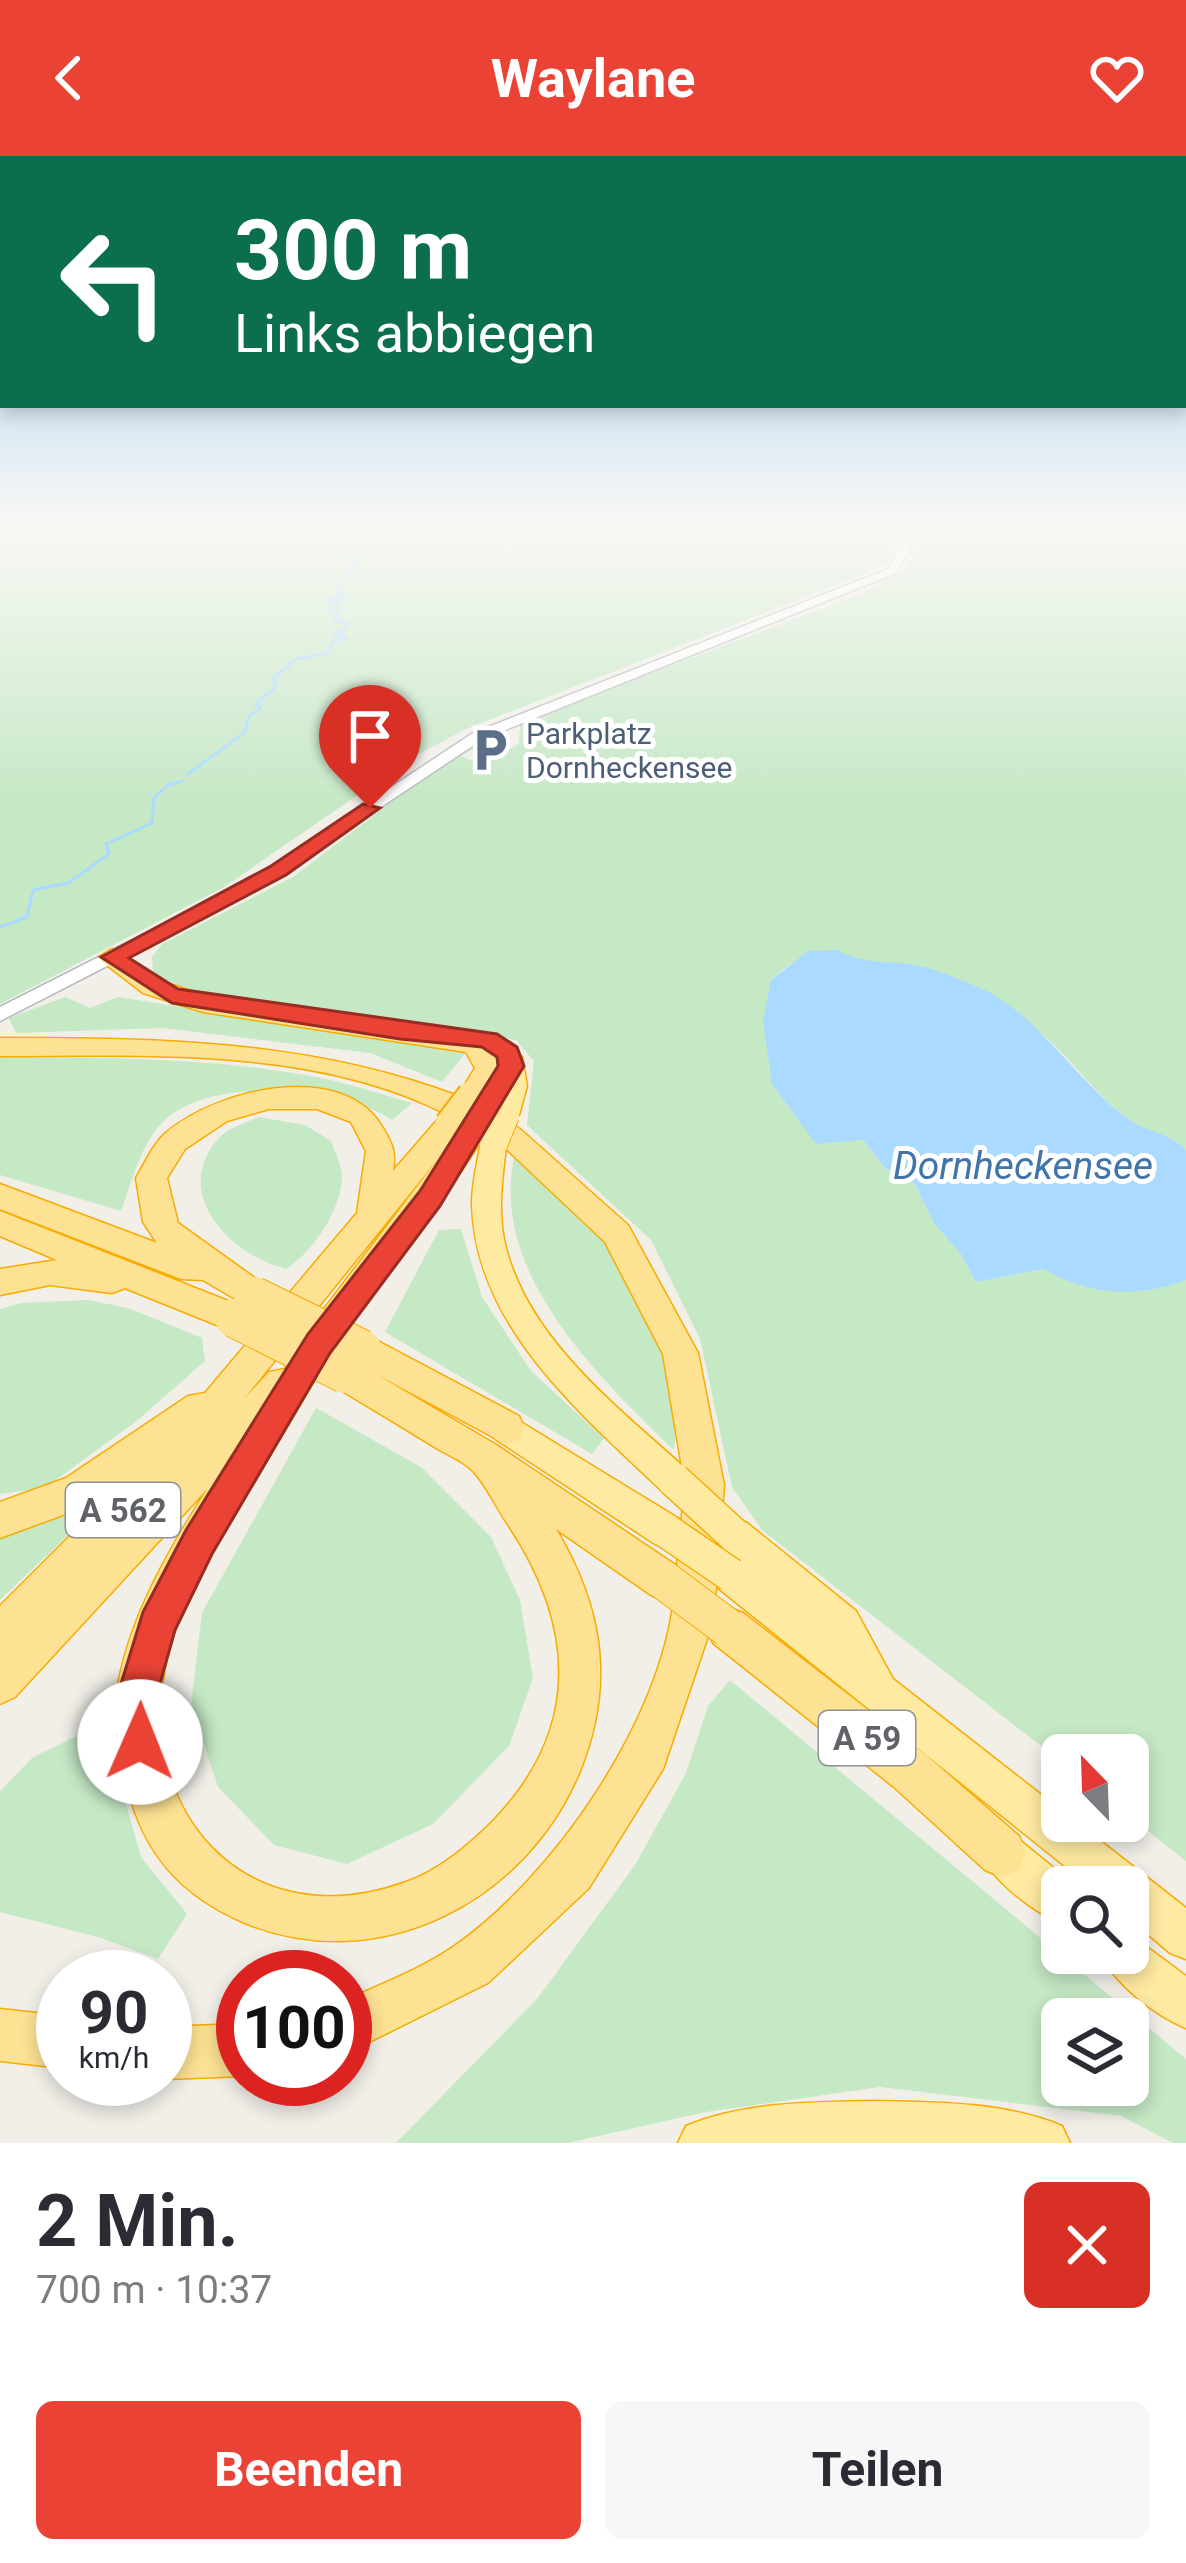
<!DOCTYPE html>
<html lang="de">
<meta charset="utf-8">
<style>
:root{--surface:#fff;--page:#f7f7f7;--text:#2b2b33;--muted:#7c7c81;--accent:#ea4335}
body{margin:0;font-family:Roboto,sans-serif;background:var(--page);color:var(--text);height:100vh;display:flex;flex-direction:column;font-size:45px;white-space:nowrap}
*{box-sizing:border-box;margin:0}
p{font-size:39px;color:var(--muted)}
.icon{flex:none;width:66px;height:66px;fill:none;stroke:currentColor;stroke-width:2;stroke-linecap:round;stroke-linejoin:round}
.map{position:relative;height:1987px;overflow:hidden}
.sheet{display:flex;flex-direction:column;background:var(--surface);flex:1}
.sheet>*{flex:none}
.banner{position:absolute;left:0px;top:0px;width:1188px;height:252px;box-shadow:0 6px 18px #0003;background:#0b6e4f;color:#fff;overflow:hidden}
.needle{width:78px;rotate:337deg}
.buttons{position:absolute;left:1041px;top:1578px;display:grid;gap:24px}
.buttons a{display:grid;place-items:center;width:108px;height:108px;border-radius:18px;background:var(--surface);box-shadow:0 6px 18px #0003;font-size:60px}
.speed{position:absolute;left:36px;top:1794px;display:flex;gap:24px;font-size:60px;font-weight:700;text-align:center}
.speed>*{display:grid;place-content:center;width:156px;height:156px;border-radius:50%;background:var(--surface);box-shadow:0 6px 18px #0003;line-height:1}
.speed small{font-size:30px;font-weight:400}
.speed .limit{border:18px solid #d22;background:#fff;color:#111}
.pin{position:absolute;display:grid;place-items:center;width:102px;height:102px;color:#fff;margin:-123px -51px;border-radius:50% 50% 50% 0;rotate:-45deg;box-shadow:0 0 12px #0007}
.pin .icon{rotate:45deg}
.me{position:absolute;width:132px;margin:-66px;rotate:1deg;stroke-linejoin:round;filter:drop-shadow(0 0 9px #0008)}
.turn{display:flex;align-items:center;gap:42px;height:252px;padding:0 36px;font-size:54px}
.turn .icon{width:156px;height:156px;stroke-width:2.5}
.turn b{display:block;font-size:84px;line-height:102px}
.round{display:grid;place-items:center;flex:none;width:126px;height:126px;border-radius:18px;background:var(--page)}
.overview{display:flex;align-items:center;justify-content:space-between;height:204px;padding:0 36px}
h1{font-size:72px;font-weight:700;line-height:90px}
.action{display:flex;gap:24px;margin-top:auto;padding:24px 36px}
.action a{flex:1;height:138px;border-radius:18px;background:var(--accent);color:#fff;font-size:48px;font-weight:700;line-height:138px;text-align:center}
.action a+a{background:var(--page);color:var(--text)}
header{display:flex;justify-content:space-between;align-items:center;height:156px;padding:0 36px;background:var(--accent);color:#fff;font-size:54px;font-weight:700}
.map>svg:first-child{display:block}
.green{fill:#c5e8c5;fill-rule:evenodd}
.water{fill:#aadaff}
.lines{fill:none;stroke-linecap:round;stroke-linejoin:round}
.stream{stroke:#aadaff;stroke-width:3}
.tertiary-casing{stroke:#b5b8bc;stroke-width:3}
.trunk-casing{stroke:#f9ab00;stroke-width:3}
.motorway-casing{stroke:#f9ab00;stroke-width:3}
.tertiary{fill:#fff;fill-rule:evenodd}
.trunk{fill:#feeaa1;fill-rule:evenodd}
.motorway{fill:#fde293;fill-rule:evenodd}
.trunk-bridge-far1-casing{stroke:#f9ab00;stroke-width:28;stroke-linecap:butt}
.trunk-bridge-casing{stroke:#f9ab00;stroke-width:36;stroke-linecap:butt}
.motorway-bridge-far1-casing{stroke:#f9ab00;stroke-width:32;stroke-linecap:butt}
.motorway-bridge-casing{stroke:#f9ab00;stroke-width:40;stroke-linecap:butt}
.trunk-bridge-far1{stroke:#feeaa1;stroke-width:26}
.trunk-bridge{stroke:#feeaa1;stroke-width:33}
.motorway-bridge-far1{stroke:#fde293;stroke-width:28}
.motorway-bridge{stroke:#fde293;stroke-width:38}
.route{fill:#ea4335;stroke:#982c22;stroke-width:3}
.labels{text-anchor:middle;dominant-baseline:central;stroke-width:10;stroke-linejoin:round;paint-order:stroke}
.far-service-label{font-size:30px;fill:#4e5e75;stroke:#fff;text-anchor:start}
.shield{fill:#fff;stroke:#8f9295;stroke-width:3}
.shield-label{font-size:33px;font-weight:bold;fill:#5f6368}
.water-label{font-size:39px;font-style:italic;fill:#4174aa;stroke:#fff}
</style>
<header><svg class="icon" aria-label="back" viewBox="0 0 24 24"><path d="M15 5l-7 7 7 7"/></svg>Waylane<svg class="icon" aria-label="heart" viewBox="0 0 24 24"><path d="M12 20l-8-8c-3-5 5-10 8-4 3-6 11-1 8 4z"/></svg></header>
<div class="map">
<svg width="1186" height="1987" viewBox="0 0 1186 1987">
<rect width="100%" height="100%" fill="#f1efe8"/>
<path class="green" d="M 0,374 L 905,374 L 889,405 L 864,418 L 468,572 L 413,601 L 224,731 L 0,848 Z
M 927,374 L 1146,374 L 1186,387 L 1186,994 C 1169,976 1149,978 1130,964 C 1099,942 1078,912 1051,886 C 1011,850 968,823 915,810 C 903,807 891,810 878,808 C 822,799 823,778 771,824 L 772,928 L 863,984 L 885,1012 L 915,1028 L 934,1067 L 960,1097 L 976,1126 L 1045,1113 C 1088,1140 1139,1141 1186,1124 L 1186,1705 L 1128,1659 L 1128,1599 L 1062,1599 L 1062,1606 L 763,1375 L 732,1331 L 700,1183 L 651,1084 L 527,969 L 534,905 L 516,884 C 441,871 199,855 153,815 L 152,801 L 162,788 L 293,721 L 456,597 L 506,575 L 461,600 L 481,609 L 519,588 L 520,567 L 863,437 L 906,412 Z
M 65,841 L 90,852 L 118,841 L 466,896 L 442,926 L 370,897 L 163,872 L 16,877 L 9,862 Z
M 0,901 C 102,902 203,901 305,919 C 341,925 377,937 412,947 L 392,964 C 341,930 204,918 160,969 C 140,991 131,1028 121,1055 L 0,1019 Z
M 259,961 L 305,969 L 331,985 C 335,996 342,1011 342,1022 C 341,1054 312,1097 286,1113 C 231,1099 170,1038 218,983 C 227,972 246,967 259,961 Z
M 515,997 C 611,1081 686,1158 674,1294 C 597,1220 487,1114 515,997 Z
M 461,1073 L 482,1141 L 531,1215 L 604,1282 L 592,1298 L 385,1176 L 439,1074 Z
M 88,1144 L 128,1152 L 202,1182 L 205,1205 L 139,1263 L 45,1332 L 0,1338 L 0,1153 L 21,1147 Z
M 316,1252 L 421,1311 L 491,1381 L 520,1444 L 533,1522 L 509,1590 L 433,1668 L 347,1708 L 274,1689 L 218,1631 L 191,1549 L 202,1457 Z
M 75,1354 L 66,1381 L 0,1444 L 0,1378 Z
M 730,1524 L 1186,1903 L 1186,1987 L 1173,1987 L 1121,1960 L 880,1931 L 706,1956 L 567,1987 L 396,1987 L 537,1843 L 635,1709 L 686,1617 L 708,1550 ZM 1062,1863 L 1128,1863 L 1128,1929 L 1062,1929 Z
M 119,1560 L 117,1617 L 141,1701 L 187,1758 L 158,1803 L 98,1781 L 0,1756 L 0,1635 L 33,1601 Z"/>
<path class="water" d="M 837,794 C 860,807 881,805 907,808 C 930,810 957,822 978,831 C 1035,854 1079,929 1130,964 C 1150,978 1169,976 1186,994 L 1186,1124 C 1139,1142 1088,1140 1044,1113 L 976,1126 L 960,1097 L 934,1067 L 915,1028 L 885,1012 L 863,984 L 816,988 L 772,928 L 763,865 L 771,824 L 808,795 Z"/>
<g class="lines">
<path class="stream" d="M 188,618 L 244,577 L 249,560 L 261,552 L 256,548 L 277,530 L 273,523 L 296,503 L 326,498 L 333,485 L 347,482 L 333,477 L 344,476 L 347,468 L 334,464 L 339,457 L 331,455 L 340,444 L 327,445 L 343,440 L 337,431 L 357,405 L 353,403 L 358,400 L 343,398 L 353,391 L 340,389 L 353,385 L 361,389 L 372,374
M 0,771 L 27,761 L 33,734 L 68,727 L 109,698 L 106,688 L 152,667 L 154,642 L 168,629 L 182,625"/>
<g class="tertiary-casing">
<path id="tertiary" d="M 912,374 L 922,374 L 896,417 L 483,583 L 261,731 L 0,865 L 0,851 L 249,725 L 473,577 L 888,413 Z"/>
</g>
<g class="trunk-casing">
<path id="trunk" d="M 510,893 L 522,901 L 527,930 L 519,959 L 506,968 L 493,959 L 501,930 L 498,901 Z
M 493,981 L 506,991 C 502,1025 497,1058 506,1092 C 530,1185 619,1252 686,1313 L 691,1324 L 686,1335 L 674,1340 L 662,1335 C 580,1257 474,1169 472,1047 C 472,1028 477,1009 480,991 Z
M 506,1257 L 681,1364 L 686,1376 L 681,1388 L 668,1393 L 655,1388 L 494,1282 L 489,1272 L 494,1262 Z
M 734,1362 L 747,1367 L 856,1455 L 893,1523 L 1062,1655 L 1062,1665 L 1075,1665 L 1186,1752 L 1186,1803 L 1170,1797 L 1128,1761 L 1128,1731 L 1091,1731 L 718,1432 L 713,1419 L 718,1406 L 737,1404 L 721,1391 L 716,1379 L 721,1367 Z
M 1002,1676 L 1017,1682 L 1077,1731 L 1062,1731 L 1062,1768 C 1034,1756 993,1726 981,1697 L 987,1682 Z
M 1128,1777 L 1186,1820 L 1186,1872 C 1156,1860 1113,1827 1101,1797 L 1128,1797 Z
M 874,1945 C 935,1946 1005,1946 1062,1970 L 1070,1987 L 678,1987 L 686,1970 C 743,1946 813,1946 874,1945 Z"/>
</g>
<g class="motorway-casing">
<path id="motorway" d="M 112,793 L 161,825 L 206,840 L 474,879 L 497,894 L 503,912 L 482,946 L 475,948 L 520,973 L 628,1069 L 698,1197 L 724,1329 L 714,1457 L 728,1451 L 743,1457 L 926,1599 L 1019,1680 L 1026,1697 L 1019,1714 L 1002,1721 L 985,1714 L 894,1631 L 713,1487 L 709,1477 L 663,1613 L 589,1732 L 488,1827 L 345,1898 L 345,1845 C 380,1828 421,1813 453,1791 C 553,1722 662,1564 674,1441 L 665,1445 L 651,1439 L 556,1373 C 603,1452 615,1528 580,1615 C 526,1746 379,1822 245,1767 C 181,1740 143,1697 127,1629 C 119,1597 112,1562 118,1529 C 131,1458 170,1392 208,1332 L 15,1541 L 0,1548 L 0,1450 L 125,1325 L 93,1348 L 0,1382 L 0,1346 L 66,1322 L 188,1240 L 205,1237 L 357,1057 L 366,995 L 351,966 L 317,953 L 269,953 L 227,965 L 185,993 L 167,1022 L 178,1067 L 266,1130 L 271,1140 L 266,1150 L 254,1154 L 203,1124 L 181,1123 L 0,1053 L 0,1028 L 157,1087 L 143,1066 L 136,1022 C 145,1007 154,986 167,976 C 218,933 343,903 383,972 C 393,989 396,996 393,1015 L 439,962 L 448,959 C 314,890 147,900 0,900 L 0,882 C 158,882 309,884 458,940 L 475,912 L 466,896 L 203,856 L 143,837 L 103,806 L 99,801 ZM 484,979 L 500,987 L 605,1086 L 663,1198 L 685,1329 L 677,1410 L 498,1290 L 374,1217 L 506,1288 L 519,1284 L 524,1272 L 519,1260 L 374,1183 L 362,1178 L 350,1183 L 345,1193 L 355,1207 L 345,1203 L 332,1207 L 327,1218 L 332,1229 C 366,1249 400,1270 433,1290 C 445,1298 462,1304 472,1314 C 486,1328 496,1351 507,1367 C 575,1468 583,1571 494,1664 C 469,1689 440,1714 406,1726 C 246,1785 129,1653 168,1497 C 182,1442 215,1391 244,1343 C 274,1293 302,1243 333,1194 C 379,1120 439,1055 484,979 ZM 441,999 L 302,1182 L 285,1213 L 269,1216 L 243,1244 Z
M 0,1055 L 246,1152 L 251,1162 L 246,1172 L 234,1176 L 125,1132 L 112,1137 L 50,1129 L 0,1139 L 0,1113 L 57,1104 L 0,1080 Z
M 0,1853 L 63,1860 L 63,1912 L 0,1905 Z
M 243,1868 L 243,1920 L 165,1923 L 165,1871 Z"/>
</g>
<use href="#tertiary" class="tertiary"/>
<use href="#trunk" class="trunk"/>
<use href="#motorway" class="motorway"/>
<g class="trunk-bridge-far1-casing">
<path id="trunk-bridge-far1" d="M 493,991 L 506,959"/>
</g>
<g class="trunk-bridge-casing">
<path id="trunk-bridge" d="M 674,1324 L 734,1379
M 668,1376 L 731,1419"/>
</g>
<g class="motorway-bridge-far1-casing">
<path id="motorway-bridge-far1" d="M 449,969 L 472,939
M 469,979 L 489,949"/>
</g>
<g class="motorway-bridge-casing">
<path id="motorway-bridge" d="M 254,1140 L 362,1193
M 234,1162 L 345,1218
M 665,1425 L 728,1472"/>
</g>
<use href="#trunk-bridge-far1" class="trunk-bridge-far1"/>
<use href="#trunk-bridge" class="trunk-bridge"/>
<use href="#motorway-bridge-far1" class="motorway-bridge-far1"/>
<use href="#motorway-bridge" class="motorway-bridge"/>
</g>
<linearGradient id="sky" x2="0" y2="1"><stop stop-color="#8fc3f1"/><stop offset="0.57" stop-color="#f9f8f5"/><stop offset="1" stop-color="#f9f8f5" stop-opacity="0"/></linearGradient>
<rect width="1186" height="652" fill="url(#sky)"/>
<path class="route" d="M 363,648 L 380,652 L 286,719 L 129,802 L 178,833 L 497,878 L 517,891 L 524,910 L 440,1050 L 330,1197 L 212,1398 L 175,1474 L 159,1531 L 160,1586 L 154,1600 L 140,1606 L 125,1600 L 119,1586 L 120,1531 L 143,1456 L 186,1374 L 308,1178 L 420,1035 L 498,910 L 497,901 L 482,891 L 400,883 L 172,847 L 101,801 L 271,710 Z"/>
<defs>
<g id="parking-bare" transform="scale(3.6)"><path d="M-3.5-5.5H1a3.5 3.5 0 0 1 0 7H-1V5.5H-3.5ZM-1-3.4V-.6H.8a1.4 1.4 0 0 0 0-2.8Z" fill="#5c6f8a" stroke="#fff" stroke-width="2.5" paint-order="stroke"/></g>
</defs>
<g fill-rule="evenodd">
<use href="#parking-bare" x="490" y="594"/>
</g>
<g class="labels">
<g class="far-service-label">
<text x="526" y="577">Parkplatz<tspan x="526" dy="34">Dornheckensee</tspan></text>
</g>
<g class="shield">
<rect x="66" y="1327" width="114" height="54" rx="9"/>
<rect x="819" y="1555" width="96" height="54" rx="9"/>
</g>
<g class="shield-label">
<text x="123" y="1354">A 562</text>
<text x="867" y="1582">A 59</text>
</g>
<g class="water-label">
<text x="1023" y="1010">Dornheckensee</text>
</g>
</g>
</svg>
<div class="buttons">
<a><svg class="needle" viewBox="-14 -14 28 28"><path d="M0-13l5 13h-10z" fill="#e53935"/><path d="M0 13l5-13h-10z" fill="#7c7c81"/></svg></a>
<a><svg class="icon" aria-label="search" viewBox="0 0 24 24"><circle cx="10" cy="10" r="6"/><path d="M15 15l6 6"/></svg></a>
<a><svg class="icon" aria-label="layers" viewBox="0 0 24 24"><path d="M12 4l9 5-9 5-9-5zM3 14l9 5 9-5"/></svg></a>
</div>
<div class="speed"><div>90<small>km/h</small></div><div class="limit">100</div></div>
<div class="pin" style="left:370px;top:652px;background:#d93025"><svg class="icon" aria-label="arrive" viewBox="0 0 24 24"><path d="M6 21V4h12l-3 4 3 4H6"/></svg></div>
<svg class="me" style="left:140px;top:1586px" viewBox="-20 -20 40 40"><circle r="19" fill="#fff"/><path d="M0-13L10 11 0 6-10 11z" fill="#ea4335"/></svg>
<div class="banner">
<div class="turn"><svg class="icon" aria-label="left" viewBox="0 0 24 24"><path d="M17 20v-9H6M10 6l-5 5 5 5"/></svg><div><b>300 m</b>Links abbiegen</div></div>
</div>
</div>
<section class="sheet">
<div class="overview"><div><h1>2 Min.</h1><p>700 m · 10:37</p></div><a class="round" style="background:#d93025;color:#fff"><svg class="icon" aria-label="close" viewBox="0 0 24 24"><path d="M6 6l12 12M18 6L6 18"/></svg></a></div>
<div class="action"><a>Beenden</a><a>Teilen</a></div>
</section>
